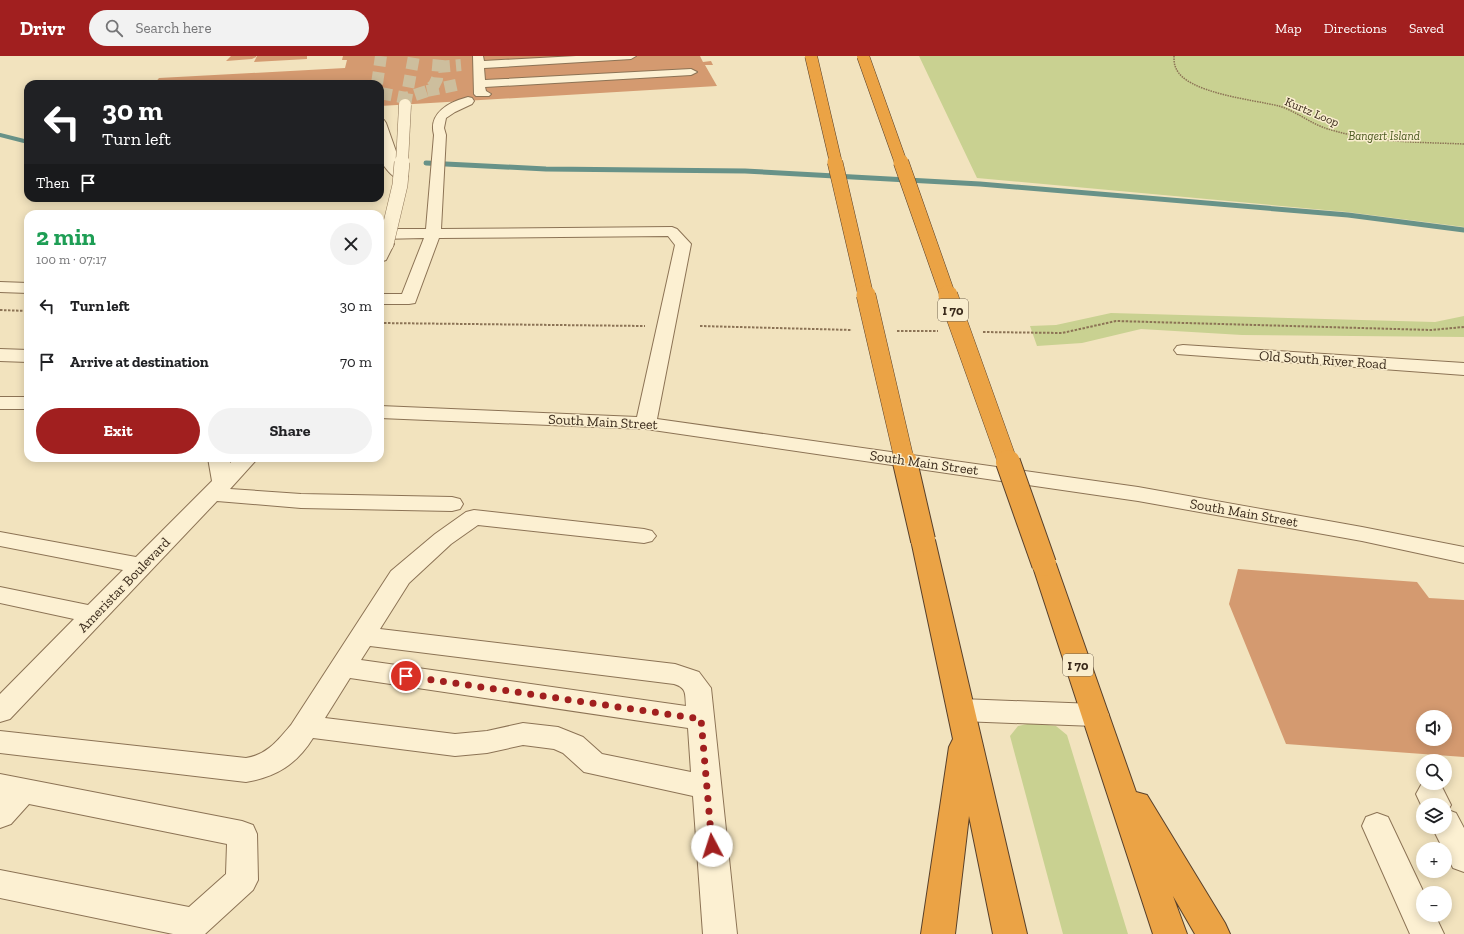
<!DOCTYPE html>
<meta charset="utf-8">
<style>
:root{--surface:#fff;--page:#f2f2f2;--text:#202124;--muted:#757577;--accent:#a11f1f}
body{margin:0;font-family:"Zilla Slab",serif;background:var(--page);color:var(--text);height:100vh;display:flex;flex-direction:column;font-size:15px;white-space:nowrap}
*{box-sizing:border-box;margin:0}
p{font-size:13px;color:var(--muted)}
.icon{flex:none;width:22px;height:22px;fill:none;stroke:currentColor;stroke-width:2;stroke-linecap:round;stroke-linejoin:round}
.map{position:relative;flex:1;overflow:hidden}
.drawer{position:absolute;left:24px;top:154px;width:360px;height:252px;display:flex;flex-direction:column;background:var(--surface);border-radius:12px;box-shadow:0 2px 10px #0003}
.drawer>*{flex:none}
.top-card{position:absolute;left:24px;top:24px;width:360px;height:122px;border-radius:12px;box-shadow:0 2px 10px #0003;background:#202124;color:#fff;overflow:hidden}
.buttons{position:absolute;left:1416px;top:654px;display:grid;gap:8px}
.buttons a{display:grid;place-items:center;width:36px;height:36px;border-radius:50%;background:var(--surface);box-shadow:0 2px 10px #0003;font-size:20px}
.pin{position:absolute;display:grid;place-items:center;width:34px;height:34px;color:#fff;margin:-17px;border:2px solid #fff;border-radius:50%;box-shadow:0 1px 4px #0007}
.me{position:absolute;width:44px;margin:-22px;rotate:355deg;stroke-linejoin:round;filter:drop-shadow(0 0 3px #0008)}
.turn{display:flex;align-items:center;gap:14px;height:84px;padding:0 12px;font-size:18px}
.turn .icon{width:52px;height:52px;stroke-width:2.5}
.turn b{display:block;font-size:28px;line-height:34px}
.then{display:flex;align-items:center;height:38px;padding:0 12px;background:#0003;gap:8px;font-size:15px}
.round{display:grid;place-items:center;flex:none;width:42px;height:42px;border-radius:21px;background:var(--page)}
.overview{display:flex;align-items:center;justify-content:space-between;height:68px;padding:0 12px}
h1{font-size:24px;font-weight:700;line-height:30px;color:#1e9e55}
.button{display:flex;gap:8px;margin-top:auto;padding:8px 12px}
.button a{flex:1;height:46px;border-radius:24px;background:var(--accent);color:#fff;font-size:16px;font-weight:700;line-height:46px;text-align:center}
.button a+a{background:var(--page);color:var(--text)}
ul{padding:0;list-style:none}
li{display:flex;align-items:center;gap:12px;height:56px;padding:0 12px}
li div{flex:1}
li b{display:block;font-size:15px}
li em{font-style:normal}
header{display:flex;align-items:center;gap:24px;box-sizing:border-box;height:56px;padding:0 20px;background:var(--accent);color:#fff}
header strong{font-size:19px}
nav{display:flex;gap:22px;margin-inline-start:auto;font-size:14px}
.search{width:280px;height:36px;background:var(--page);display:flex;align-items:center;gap:10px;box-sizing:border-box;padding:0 14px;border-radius:22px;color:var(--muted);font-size:15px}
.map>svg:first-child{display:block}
.green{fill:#c9d191}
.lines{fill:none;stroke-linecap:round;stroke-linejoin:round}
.stream-far1{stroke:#689288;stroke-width:4}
.stream{stroke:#689288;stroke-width:5}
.building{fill:#d49a70;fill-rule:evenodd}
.minor-tunnel{stroke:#cdbe9d;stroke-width:12;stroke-dasharray:12 6;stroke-linecap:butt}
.minor-casing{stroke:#8c7355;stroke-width:2}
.highway-casing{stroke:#59402a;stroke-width:2}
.path-far1{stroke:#8c7355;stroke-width:1.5;stroke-dasharray:1.5 1;stroke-linecap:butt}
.path{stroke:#8c7355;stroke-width:2;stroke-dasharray:2.5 1.5;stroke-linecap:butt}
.minor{fill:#fcf0d2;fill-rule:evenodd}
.highway{fill:#eba345;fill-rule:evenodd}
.minor-bridge-far1-casing{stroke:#8c7355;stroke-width:13;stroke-linecap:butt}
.minor-bridge-casing{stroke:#8c7355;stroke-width:16;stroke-linecap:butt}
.highway-bridge-far3-casing{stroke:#59402a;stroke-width:13;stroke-linecap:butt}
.highway-bridge-far2-casing{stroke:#59402a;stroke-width:16;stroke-linecap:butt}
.highway-bridge-far1-casing{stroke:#59402a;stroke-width:20;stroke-linecap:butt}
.highway-bridge-casing{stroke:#59402a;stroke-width:26;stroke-linecap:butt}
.minor-bridge-far1{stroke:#fcf0d2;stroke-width:12}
.minor-bridge{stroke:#fcf0d2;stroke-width:15}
.highway-bridge-far3{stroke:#eba345;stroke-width:12}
.highway-bridge-far2{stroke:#eba345;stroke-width:15}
.highway-bridge-far1{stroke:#eba345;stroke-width:19}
.highway-bridge{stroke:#eba345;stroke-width:24}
.route{stroke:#a11f1f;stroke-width:7;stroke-dasharray:0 12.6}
.labels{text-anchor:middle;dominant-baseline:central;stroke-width:3;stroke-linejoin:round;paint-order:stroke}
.far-street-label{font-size:12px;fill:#3a2a1b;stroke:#f9edce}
.far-park-label{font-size:12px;font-style:italic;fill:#4a581f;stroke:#f9edce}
.shield{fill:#f9edce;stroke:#736451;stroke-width:1}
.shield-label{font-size:13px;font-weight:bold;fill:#3a2a1b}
.street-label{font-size:14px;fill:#3a2a1b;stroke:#f9edce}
</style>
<header>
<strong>Drivr</strong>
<div class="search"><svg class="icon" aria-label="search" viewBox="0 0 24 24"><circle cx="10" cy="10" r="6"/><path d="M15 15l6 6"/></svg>Search here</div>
<nav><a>Map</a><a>Directions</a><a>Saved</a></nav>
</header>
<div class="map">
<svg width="1464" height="878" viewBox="0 0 1464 878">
<rect width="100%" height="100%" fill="#f2e3be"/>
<path class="green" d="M 919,0 L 1464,0 L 1464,171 L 1347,156 L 977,122 Z
M 1111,257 L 1435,266 L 1464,260 L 1464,281 L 1242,279 L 1141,273 L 1082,287 L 1037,290 L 1030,270 L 1056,269 Z
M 1032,667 L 1056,670 L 1067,679 L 1128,878 L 1063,878 L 1010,680 L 1018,670 Z"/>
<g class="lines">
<path class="stream-far1" d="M 0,79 L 28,86"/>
<path class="stream" d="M 426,107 L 546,113 L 745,115 L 980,128 L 1348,159 L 1464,174"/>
</g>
<path class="building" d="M 231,0 L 256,0 L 256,1 L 252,3 L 226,5 Z
M 257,0 L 307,0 L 307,3 L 254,6 Z
M 343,0 L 700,0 L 703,6 L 711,5 L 713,9 L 705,9 L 717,30 L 380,50 L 380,28 L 154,28 L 159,22 L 345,12 L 347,4 L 342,4 Z
M 1238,513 L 1417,526 L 1429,542 L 1464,544 L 1464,701 L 1286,688 L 1229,548 ZM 1423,661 L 1445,661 L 1445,683 L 1423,683 Z"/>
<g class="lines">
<path class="minor-tunnel" d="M 438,11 L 461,9
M 377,28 L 381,0
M 427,35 L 460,28
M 380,37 L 406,42 L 427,35 L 434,29 L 437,23 L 439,0
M 405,49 L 414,0"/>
<g class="minor-casing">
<path id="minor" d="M 473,0 L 483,0 L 484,5 L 576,0 L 636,0 L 631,3 L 484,12 L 485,24 L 691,13 L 697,16 L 691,19 L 485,31 L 486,35 L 491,38 L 489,40 L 476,40 L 474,38 Z
M 468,41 L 472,42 L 474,45 L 472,48 L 455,56 L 446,62 L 444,72 L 446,79 L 441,173 L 672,171 L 677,173 L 691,188 L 657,363 L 1138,431 L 1362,471 L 1464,491 L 1464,507 L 1362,485 L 1138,445 L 646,373 L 380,362 L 380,350 L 637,361 L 675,189 L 668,180 L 439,182 L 415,247 L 409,248 L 380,248 L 380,238 L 402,238 L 424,182 L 380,183 L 380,173 L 426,173 L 434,79 C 428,57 449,46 468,41 Z
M 380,63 L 384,64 L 386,67 L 398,101 L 398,109 L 408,120 L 406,123 C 396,125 390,118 384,110 L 384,101 L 380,87 Z
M 386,183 L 391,185 L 394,188 L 386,204 L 380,206 L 380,185 Z
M 0,226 L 28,227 L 28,237 L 0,236 Z
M 1183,289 L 1464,307 L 1464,319 L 1177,298 L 1174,294 L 1177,290 Z
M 0,293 L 28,294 L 28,306 L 0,305 Z
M 0,341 L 28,341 L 28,353 L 0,353 Z
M 208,402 L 230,402 L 230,407 L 235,402 L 258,402 L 230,433 L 301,438 L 452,441 L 460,443 L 463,448 L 460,453 L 452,455 L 301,452 L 217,445 L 10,663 L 0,666 L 0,638 L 74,563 L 0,547 L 0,531 L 88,549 L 123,514 L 0,490 L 0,476 L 136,501 L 212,425 Z
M 474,454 L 644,473 L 652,475 L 656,480 L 652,485 L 644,487 L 478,469 L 451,488 L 409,527 L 380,573 L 675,608 L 699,616 L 711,632 L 737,878 L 703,878 L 693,740 L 584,716 L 563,697 L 554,693 L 523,689 L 487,697 L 455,700 L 313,682 C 297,708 276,721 246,726 L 0,697 L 0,675 L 246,702 C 267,699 278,684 291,669 L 391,515 L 435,478 L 466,456 ZM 370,590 L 674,628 C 687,632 685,638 686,650 L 361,604 ZM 350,622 L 688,672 L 691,716 L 602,698 L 583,681 L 558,671 L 523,667 L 487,675 L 455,678 L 325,662 Z
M 961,643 L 1095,648 L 1105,651 L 1109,659 L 1105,667 L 1095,670 L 961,665 L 951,661 L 947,654 L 951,647 Z
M 0,718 L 242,765 L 253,769 L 257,778 L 258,824 L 253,834 L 205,878 L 173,878 L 0,842 L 0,814 L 189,851 L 226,818 L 227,788 L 29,748 L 11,768 L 0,772 Z
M 1427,727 L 1435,727 L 1441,729 L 1451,749 L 1448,754 L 1456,757 L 1464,772 L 1464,816 L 1453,812 L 1445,796 L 1445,793 L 1443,793 L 1432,771 L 1445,771 L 1445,749 L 1423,749 L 1423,753 L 1416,738 L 1421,729 Z
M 1377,757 L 1388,761 L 1424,837 L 1423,837 L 1423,859 L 1435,859 L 1444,878 L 1410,878 L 1362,770 L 1366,761 Z"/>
</g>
<g class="highway-casing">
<path id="highway" d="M 923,476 L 931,479 L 935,484 L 1027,878 L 993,878 L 969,760 L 955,878 L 921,878 L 949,691 L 953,683 L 911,484 L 915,479 Z
M 1044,500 L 1052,502 L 1056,508 L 1136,736 L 1147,739 L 1225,867 L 1230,878 L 1195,878 L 1173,840 L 1187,878 L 1153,878 L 1032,508 L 1036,502 Z"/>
</g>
<path class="path-far1" d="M 1174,0 C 1174,4 1174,9 1176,12 C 1185,37 1255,44 1279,50 C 1296,55 1311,68 1328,73 C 1373,87 1418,86 1464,88"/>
<path class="path" d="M 0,254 L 28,255
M 380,267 L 645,270
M 700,270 L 852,274
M 897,275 L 938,275
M 983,276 L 1062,277 L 1116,265 L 1431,274 L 1464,271"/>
<use href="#minor" class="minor"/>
<use href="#highway" class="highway"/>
<g class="minor-bridge-far1-casing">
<path id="minor-bridge-far1" d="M 402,107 L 405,49"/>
</g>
<g class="minor-bridge-casing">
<path id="minor-bridge" d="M 386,188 L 400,129 L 402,106"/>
</g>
<g class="highway-bridge-far3-casing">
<path id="highway-bridge-far3" d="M 811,0 L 836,107
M 863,0 L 901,107"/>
</g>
<g class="highway-bridge-far2-casing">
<path id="highway-bridge-far2" d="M 835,106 L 866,240
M 901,106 L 948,240"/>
</g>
<g class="highway-bridge-far1-casing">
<path id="highway-bridge-far1" d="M 866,239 L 905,407
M 948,239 L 1008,407"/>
</g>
<g class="highway-bridge-casing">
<path id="highway-bridge" d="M 905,406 L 923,484
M 1008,406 L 1044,508"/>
</g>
<use href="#minor-bridge-far1" class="minor-bridge-far1"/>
<use href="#minor-bridge" class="minor-bridge"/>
<use href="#highway-bridge-far3" class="highway-bridge-far3"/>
<use href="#highway-bridge-far2" class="highway-bridge-far2"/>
<use href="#highway-bridge-far1" class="highway-bridge-far1"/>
<use href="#highway-bridge" class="highway-bridge"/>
</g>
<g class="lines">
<path class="route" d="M 406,620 L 701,663 L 712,790"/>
</g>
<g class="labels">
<g class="far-street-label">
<text transform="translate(1312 56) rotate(23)">Kurtz Loop</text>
</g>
<g class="far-park-label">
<text x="1384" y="80">Bangert Island</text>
</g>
<g class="shield">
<rect x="938" y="243" width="30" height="22" rx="3"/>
<rect x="1063" y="598" width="30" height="22" rx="3"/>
</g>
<g class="shield-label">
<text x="953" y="254">I 70</text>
<text x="1078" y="609">I 70</text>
</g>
<g class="street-label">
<text transform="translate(1323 304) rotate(4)">Old South River Road</text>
<text transform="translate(603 366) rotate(3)">South Main Street</text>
<text transform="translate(924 407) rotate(8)">South Main Street</text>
<text transform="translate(1244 457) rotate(10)">South Main Street</text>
<text transform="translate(124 529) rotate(-46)">Ameristar Boulevard</text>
</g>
</g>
</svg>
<div class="buttons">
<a><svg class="icon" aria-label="sound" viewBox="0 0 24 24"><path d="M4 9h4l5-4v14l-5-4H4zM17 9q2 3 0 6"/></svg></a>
<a><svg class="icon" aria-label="search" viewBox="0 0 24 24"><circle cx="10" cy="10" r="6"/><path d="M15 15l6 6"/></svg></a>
<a><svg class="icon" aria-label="layers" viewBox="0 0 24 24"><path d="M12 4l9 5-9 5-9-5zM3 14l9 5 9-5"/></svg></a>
<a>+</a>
<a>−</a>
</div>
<div class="pin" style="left:406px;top:620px;background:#d93025"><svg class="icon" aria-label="arrive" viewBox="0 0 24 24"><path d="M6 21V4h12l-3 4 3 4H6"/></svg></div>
<svg class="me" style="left:712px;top:790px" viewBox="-20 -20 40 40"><circle r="19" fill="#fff"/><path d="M0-13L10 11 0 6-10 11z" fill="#a11f1f"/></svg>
<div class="top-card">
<div class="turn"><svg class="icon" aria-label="left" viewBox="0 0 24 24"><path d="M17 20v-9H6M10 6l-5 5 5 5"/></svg><div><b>30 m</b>Turn left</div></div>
<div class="then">Then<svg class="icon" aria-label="arrive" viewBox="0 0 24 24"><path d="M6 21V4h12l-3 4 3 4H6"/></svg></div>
</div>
<section class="drawer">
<div class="overview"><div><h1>2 min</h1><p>100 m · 07:17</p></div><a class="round"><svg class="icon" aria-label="close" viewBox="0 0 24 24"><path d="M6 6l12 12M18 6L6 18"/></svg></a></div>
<ul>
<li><svg class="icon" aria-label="left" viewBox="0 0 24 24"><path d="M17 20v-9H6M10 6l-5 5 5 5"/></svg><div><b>Turn left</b></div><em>30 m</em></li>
<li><svg class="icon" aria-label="arrive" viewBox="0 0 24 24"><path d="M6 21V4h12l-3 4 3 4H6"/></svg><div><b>Arrive at destination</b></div><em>70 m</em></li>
</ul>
<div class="button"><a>Exit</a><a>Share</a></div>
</section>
</div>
